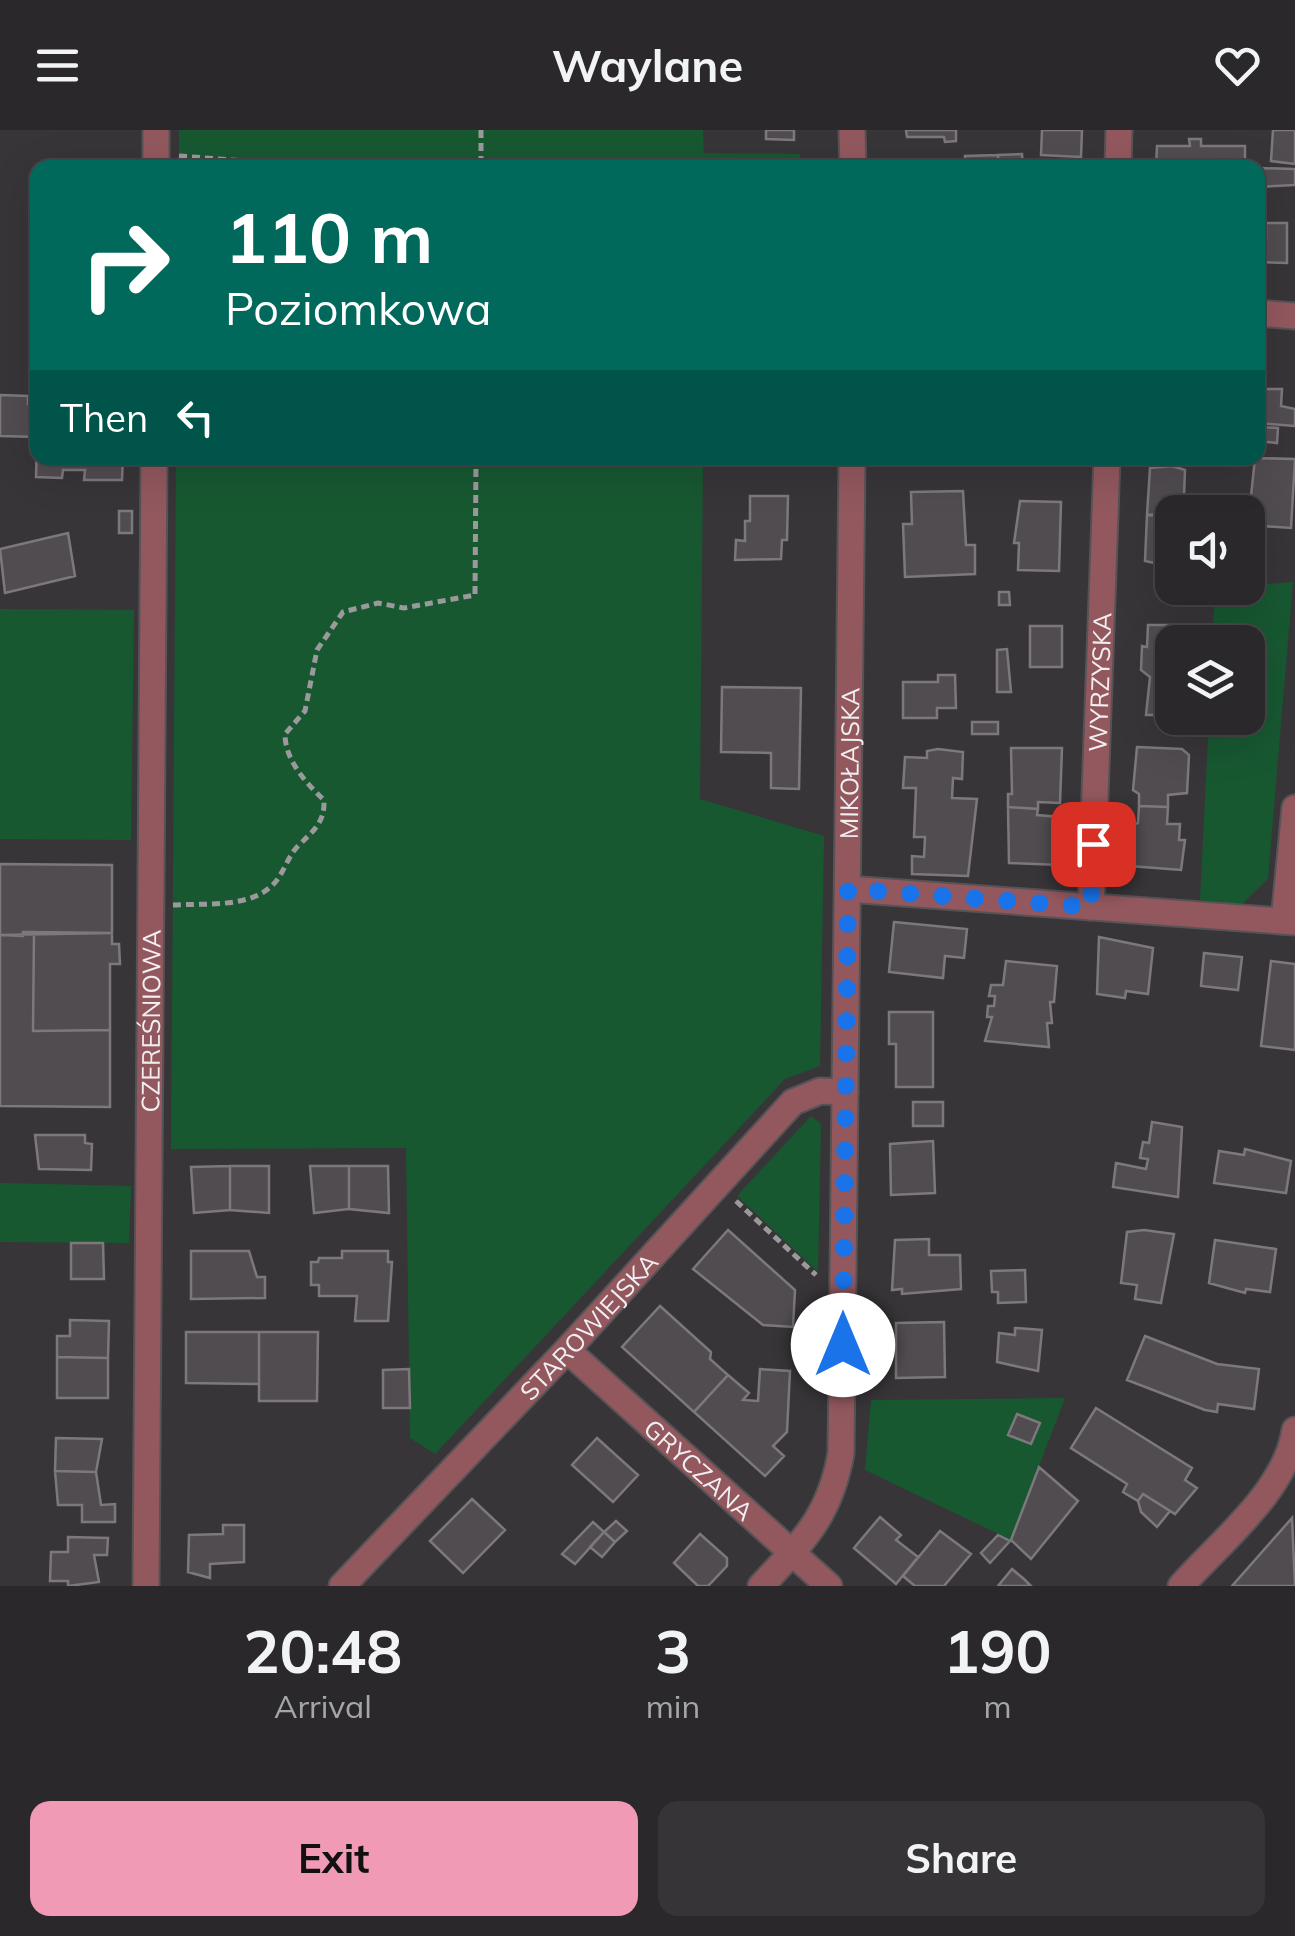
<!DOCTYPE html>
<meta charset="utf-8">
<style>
:root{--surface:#2a282a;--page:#363436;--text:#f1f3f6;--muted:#a5a6a8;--line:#464447;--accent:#f09ab6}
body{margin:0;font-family:Mulish,sans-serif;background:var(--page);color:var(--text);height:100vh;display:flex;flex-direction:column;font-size:38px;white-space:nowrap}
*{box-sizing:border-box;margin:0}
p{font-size:32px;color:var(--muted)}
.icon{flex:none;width:55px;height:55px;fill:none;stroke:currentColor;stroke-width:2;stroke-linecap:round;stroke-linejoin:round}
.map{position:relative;height:1456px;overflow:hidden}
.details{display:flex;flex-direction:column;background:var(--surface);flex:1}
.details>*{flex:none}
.guide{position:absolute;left:30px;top:30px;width:1235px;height:305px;border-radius:20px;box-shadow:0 10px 40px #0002,0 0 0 2px var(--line);background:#00695c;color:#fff;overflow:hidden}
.tools{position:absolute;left:1155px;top:365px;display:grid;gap:20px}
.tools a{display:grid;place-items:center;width:110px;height:110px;border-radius:20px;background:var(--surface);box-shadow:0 10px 40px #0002,0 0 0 2px var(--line);font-size:50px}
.pin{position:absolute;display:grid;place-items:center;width:85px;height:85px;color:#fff;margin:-42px;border-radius:20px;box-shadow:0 5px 15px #0006}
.me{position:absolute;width:110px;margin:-55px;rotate:0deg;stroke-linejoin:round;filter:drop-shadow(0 0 8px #0008)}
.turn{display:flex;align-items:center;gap:35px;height:210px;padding:0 30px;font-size:45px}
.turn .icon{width:130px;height:130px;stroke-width:2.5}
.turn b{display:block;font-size:70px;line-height:85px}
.then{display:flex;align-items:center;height:95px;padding:0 30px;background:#0003;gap:20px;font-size:38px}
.eta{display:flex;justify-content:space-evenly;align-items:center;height:170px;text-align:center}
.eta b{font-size:60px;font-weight:700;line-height:70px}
.primary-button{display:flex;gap:20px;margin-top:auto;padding:20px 30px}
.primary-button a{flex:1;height:115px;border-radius:20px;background:var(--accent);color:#111;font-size:40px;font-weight:700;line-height:115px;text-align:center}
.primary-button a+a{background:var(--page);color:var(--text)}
header{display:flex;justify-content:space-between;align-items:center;height:130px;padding:0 30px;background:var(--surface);font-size:45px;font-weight:700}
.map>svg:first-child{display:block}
.green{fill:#175831}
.building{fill:#504c50;stroke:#7d787c;stroke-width:2.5}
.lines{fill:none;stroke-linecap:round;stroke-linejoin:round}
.street-casing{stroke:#565356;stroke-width:29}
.path{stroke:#9c999c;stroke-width:5;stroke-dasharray:8 5;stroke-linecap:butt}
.street{stroke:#92585e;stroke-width:25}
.route{stroke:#1a73e8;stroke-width:18;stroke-dasharray:0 32.4}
.labels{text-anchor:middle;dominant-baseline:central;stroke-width:10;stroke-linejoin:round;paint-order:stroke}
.street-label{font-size:25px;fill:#f1eff1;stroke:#2e2a2e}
</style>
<header><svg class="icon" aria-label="menu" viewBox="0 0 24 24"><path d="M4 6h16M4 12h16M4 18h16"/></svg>Waylane<svg class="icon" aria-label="heart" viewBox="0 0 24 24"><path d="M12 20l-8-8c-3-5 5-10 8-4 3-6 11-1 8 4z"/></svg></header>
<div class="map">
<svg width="1295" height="1456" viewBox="0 0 1295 1456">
<rect width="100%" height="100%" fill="#383538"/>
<path class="green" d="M 179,0 L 703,0 L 704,23 L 800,24 L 800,37 L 179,37 Z
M 176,328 L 703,328 L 700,669 L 824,706 L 820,936 L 785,949 L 435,1324 L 410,1308 L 406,1018 L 171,1019 Z
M 1293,452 L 1268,749 L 1241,775 L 1200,770 L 1209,588 L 1248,588 L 1248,512 L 1212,512 L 1215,458 Z
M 0,479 L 134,480 L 131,710 L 0,709 Z
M 811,986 L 821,994 L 818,1142 L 737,1066 Z
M 0,1053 L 131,1056 L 129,1113 L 0,1112 Z
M 1065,1268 L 1011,1410 L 865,1340 L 871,1270 Z"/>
<path class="building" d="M 766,0 L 794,0 L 794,10 L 766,9 Z
M 906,0 L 956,0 L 956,11 L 945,12 L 944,7 L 907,7 Z
M 1042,0 L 1082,0 L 1081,27 L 1041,25 Z
M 1273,0 L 1295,0 L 1295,34 L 1271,31 Z
M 1189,9 L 1201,9 L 1201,16 L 1245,16 L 1245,38 L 1156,38 L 1157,16 L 1190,16 Z
M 1022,24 L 1023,38 L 999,38 L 998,25 Z
M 998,25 L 999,38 L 965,38 L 965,26 Z
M 1258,38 L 1295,39 L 1295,55 L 1258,57 Z
M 1266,93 L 1287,93 L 1287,133 L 1258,132 L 1258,109 L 1266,109 Z
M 1258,259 L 1282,259 L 1281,276 L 1295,279 L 1295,296 L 1258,293 Z
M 0,265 L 28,266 L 28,274 L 38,274 L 38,307 L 0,306 Z
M 1258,297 L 1278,298 L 1277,313 L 1258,311 Z
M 37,307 L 38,328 L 123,328 L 122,350 L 84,350 L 85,340 L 63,340 L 62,348 L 36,347 Z
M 1255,328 L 1295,329 L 1291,398 L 1248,395 Z
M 1172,336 L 1185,340 L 1184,366 L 1198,366 L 1197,382 L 1147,385 L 1150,338 Z
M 963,361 L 966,415 L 975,415 L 975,444 L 905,447 L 903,394 L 912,394 L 911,362 Z
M 750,366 L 788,366 L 787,410 L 782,410 L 781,429 L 735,430 L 736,410 L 745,411 L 745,391 L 750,391 Z
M 1020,371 L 1061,372 L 1059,441 L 1018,440 L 1019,413 L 1014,413 Z
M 119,381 L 132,381 L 132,403 L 119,403 Z
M 1147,385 L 1172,386 L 1172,433 L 1168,436 L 1145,431 Z
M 68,403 L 75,446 L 5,463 L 0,419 Z
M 999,462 L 1009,462 L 1010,475 L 999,475 Z
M 1148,495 L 1175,495 L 1175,511 L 1193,512 L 1172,512 L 1172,585 L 1146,585 L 1150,547 L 1141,540 L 1142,516 L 1147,517 Z
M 1030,496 L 1062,496 L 1062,537 L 1030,537 Z
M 1007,519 L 1011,562 L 997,562 L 997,520 Z
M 938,545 L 955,545 L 956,578 L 937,578 L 937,588 L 903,588 L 903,552 L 938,552 Z
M 722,557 L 801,558 L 799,659 L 771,658 L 771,623 L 721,622 Z
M 972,592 L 998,592 L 998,604 L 972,604 Z
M 1137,617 L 1182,619 L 1189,625 L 1187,663 L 1168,665 L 1168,677 L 1139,676 L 1139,664 L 1133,660 Z
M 1011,618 L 1062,618 L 1060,673 L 1038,672 L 1038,679 L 1008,677 L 1008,664 L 1012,664 Z
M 938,619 L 963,622 L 962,649 L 953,648 L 952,668 L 977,669 L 968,746 L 912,744 L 912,726 L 924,727 L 925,707 L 914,707 L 916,658 L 903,658 L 905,627 L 927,628 L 927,621 Z
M 1139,676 L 1168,677 L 1167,694 L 1180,694 L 1179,710 L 1185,710 L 1181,740 L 1130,736 L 1132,695 L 1138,693 Z
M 1008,677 L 1038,679 L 1037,685 L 1060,687 L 1060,735 L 1009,733 Z
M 0,734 L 112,735 L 112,803 L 0,805 Z
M 894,792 L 967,799 L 964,828 L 945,826 L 943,848 L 889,842 Z
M 23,802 L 34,802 L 33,901 L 110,900 L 110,977 L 0,976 L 0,805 L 23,806 Z
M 34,802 L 112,803 L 112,814 L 119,814 L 120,834 L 110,834 L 110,900 L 33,901 Z
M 1099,807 L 1153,818 L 1148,864 L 1126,861 L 1125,868 L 1097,864 Z
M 1204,823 L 1242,827 L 1238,860 L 1201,856 Z
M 1006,831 L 1057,836 L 1054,872 L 1050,872 L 1052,893 L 1047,893 L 1049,917 L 985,911 L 992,887 L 987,887 L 988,876 L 994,876 L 995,866 L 989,866 L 991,855 L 1003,855 Z
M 1271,831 L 1295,834 L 1295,920 L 1261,916 Z
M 889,882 L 933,882 L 933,957 L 896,957 L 896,914 L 889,914 Z
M 913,972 L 943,972 L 943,996 L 913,996 Z
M 1152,992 L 1182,997 L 1178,1067 L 1113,1057 L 1116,1033 L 1146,1039 L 1148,1029 L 1140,1028 L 1143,1012 L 1149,1013 Z
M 35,1005 L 85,1005 L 85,1013 L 92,1014 L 91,1040 L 39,1039 Z
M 933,1011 L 935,1063 L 891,1065 L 890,1014 Z
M 1245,1019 L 1291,1031 L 1286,1063 L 1214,1053 L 1219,1021 L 1244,1025 Z
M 230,1036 L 269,1036 L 269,1083 L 230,1080 Z
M 230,1036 L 230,1080 L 194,1083 L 191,1037 Z
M 310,1036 L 349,1036 L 349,1079 L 314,1083 Z
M 349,1036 L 388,1036 L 389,1083 L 349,1079 Z
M 728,1100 L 795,1160 L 793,1197 L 763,1195 L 693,1139 Z
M 1144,1100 L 1174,1104 L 1161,1173 L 1135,1169 L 1137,1155 L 1121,1153 L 1127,1102 Z
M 929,1109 L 929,1125 L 960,1125 L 961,1159 L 902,1164 L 902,1159 L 892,1160 L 895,1110 Z
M 1215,1110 L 1276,1119 L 1270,1162 L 1246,1159 L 1245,1163 L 1209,1153 Z
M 71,1113 L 103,1113 L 104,1149 L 71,1149 Z
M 191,1121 L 249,1121 L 257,1147 L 265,1147 L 265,1168 L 191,1169 Z
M 342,1121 L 388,1121 L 388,1132 L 392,1132 L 388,1191 L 355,1191 L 357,1166 L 319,1166 L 319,1155 L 311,1155 L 311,1132 L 318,1132 L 319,1128 L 342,1128 Z
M 1025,1140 L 1026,1172 L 998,1173 L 998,1162 L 992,1162 L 991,1141 Z
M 660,1176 L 711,1222 L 710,1229 L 728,1245 L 694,1282 L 622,1217 Z
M 70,1190 L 109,1191 L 108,1228 L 57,1227 L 57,1206 L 70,1206 Z
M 944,1192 L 945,1247 L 896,1248 L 896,1193 Z
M 1015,1198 L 1042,1200 L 1038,1241 L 997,1232 L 999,1203 L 1015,1205 Z
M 186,1202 L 259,1202 L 259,1254 L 186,1253 Z
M 259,1202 L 318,1202 L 317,1271 L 259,1271 Z
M 1145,1206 L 1217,1234 L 1259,1239 L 1254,1279 L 1218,1274 L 1217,1282 L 1205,1280 L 1127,1250 Z
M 57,1227 L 108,1228 L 108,1268 L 57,1268 Z
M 409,1239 L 410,1278 L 383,1278 L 383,1240 Z
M 760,1239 L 790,1241 L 787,1302 L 773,1316 L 784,1326 L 765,1346 L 694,1282 L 728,1245 L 749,1263 L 743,1270 L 758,1271 Z
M 1096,1278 L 1192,1338 L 1185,1350 L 1197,1358 L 1175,1384 L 1143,1364 L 1138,1371 L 1123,1362 L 1127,1354 L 1071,1318 Z
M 1017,1284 L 1040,1293 L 1031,1314 L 1008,1305 Z
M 56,1308 L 102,1309 L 96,1342 L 55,1341 Z
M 597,1308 L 638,1345 L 613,1372 L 572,1335 Z
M 1039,1337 L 1078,1371 L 1031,1429 L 1011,1410 Z
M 55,1341 L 96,1342 L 101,1375 L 115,1374 L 115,1392 L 82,1392 L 82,1375 L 58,1375 Z
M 1143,1364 L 1170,1381 L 1157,1397 L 1141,1382 L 1138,1371 Z
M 472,1369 L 505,1400 L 463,1443 L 430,1411 Z
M 880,1387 L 901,1405 L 896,1410 L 918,1427 L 896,1454 L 854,1418 Z
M 1292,1388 L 1295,1456 L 1232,1456 Z
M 616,1391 L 627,1401 L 615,1412 L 604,1402 Z
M 593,1392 L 604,1402 L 575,1434 L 562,1424 Z
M 223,1395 L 244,1395 L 244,1432 L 210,1434 L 210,1448 L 188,1442 L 189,1405 L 223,1404 Z
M 940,1401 L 971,1424 L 944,1456 L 915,1456 L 903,1446 Z
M 604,1402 L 615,1412 L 602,1427 L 590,1417 Z
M 700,1404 L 727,1428 L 727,1436 L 708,1456 L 698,1456 L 674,1433 Z
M 998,1405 L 1010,1411 L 990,1433 L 981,1423 Z
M 68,1407 L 108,1408 L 107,1425 L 94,1425 L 99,1452 L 68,1456 L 68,1451 L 50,1451 L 51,1422 L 68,1422 Z
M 1012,1439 L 1024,1449 L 1031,1456 L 998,1456 Z"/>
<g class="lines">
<g class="street-casing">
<g id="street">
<path d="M 852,0 L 853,38"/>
<path d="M 156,38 L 156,0"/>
<path d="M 1118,38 L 1119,0"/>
<path d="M 1258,183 L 1295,186"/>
<path d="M 848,759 L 1295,792"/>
<path id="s1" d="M 1091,777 L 1107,328"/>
<path d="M 1284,791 L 1295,678"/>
<path id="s2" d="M 567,1220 L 829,1456"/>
<path id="s3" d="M 146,1456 L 154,328"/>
<path id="s4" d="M 342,1456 L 567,1220 L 793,972 L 820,961 L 845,962"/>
<path id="s5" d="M 761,1456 C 804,1410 830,1386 841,1323 L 852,328"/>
<path d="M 1181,1456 C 1220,1412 1286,1361 1295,1300"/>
</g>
</g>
<path class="path" d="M 481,0 L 481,38
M 179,26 L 338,38
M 173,775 C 207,773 255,779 277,750 C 285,739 289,725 298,716 C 313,701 325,693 324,670 C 306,653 285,630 285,604 L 305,581 L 317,520 L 343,482 L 378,473 L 404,478 L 475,465 L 476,328
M 736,1071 L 816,1145"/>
<use href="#street" class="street"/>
</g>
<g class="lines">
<path class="route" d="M 843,1215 L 848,759 L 1091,777 L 1093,714"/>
</g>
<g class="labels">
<g class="street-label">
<text stroke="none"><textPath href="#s1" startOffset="225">WYRZYSKA</textPath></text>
<text stroke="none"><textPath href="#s5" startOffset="848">MIKOŁAJSKA</textPath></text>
<text stroke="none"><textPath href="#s3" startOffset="565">CZEREŚNIOWA</textPath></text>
<text stroke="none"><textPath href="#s4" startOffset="358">STAROWIEJSKA</textPath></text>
<text stroke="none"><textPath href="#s2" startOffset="178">GRYCZANA</textPath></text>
</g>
</g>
</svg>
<div class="tools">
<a><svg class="icon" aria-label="sound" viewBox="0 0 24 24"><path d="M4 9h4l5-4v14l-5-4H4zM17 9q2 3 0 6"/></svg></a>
<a><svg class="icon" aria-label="layers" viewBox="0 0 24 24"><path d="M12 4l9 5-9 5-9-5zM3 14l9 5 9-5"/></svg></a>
</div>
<div class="pin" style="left:1093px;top:714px;background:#d93025"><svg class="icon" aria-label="arrive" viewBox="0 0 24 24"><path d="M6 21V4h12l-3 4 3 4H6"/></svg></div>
<svg class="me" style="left:843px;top:1215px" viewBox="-20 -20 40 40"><circle r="19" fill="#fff"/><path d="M0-13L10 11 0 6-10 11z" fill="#1a73e8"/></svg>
<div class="guide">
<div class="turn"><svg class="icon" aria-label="right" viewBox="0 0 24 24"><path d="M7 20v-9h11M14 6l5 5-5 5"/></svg><div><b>110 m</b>Poziomkowa</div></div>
<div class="then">Then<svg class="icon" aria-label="left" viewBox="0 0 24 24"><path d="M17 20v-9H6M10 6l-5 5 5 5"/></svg></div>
</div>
</div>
<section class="details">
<div class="eta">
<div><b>20:48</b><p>Arrival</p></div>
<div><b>3</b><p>min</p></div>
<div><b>190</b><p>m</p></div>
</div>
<div class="primary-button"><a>Exit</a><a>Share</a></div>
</section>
